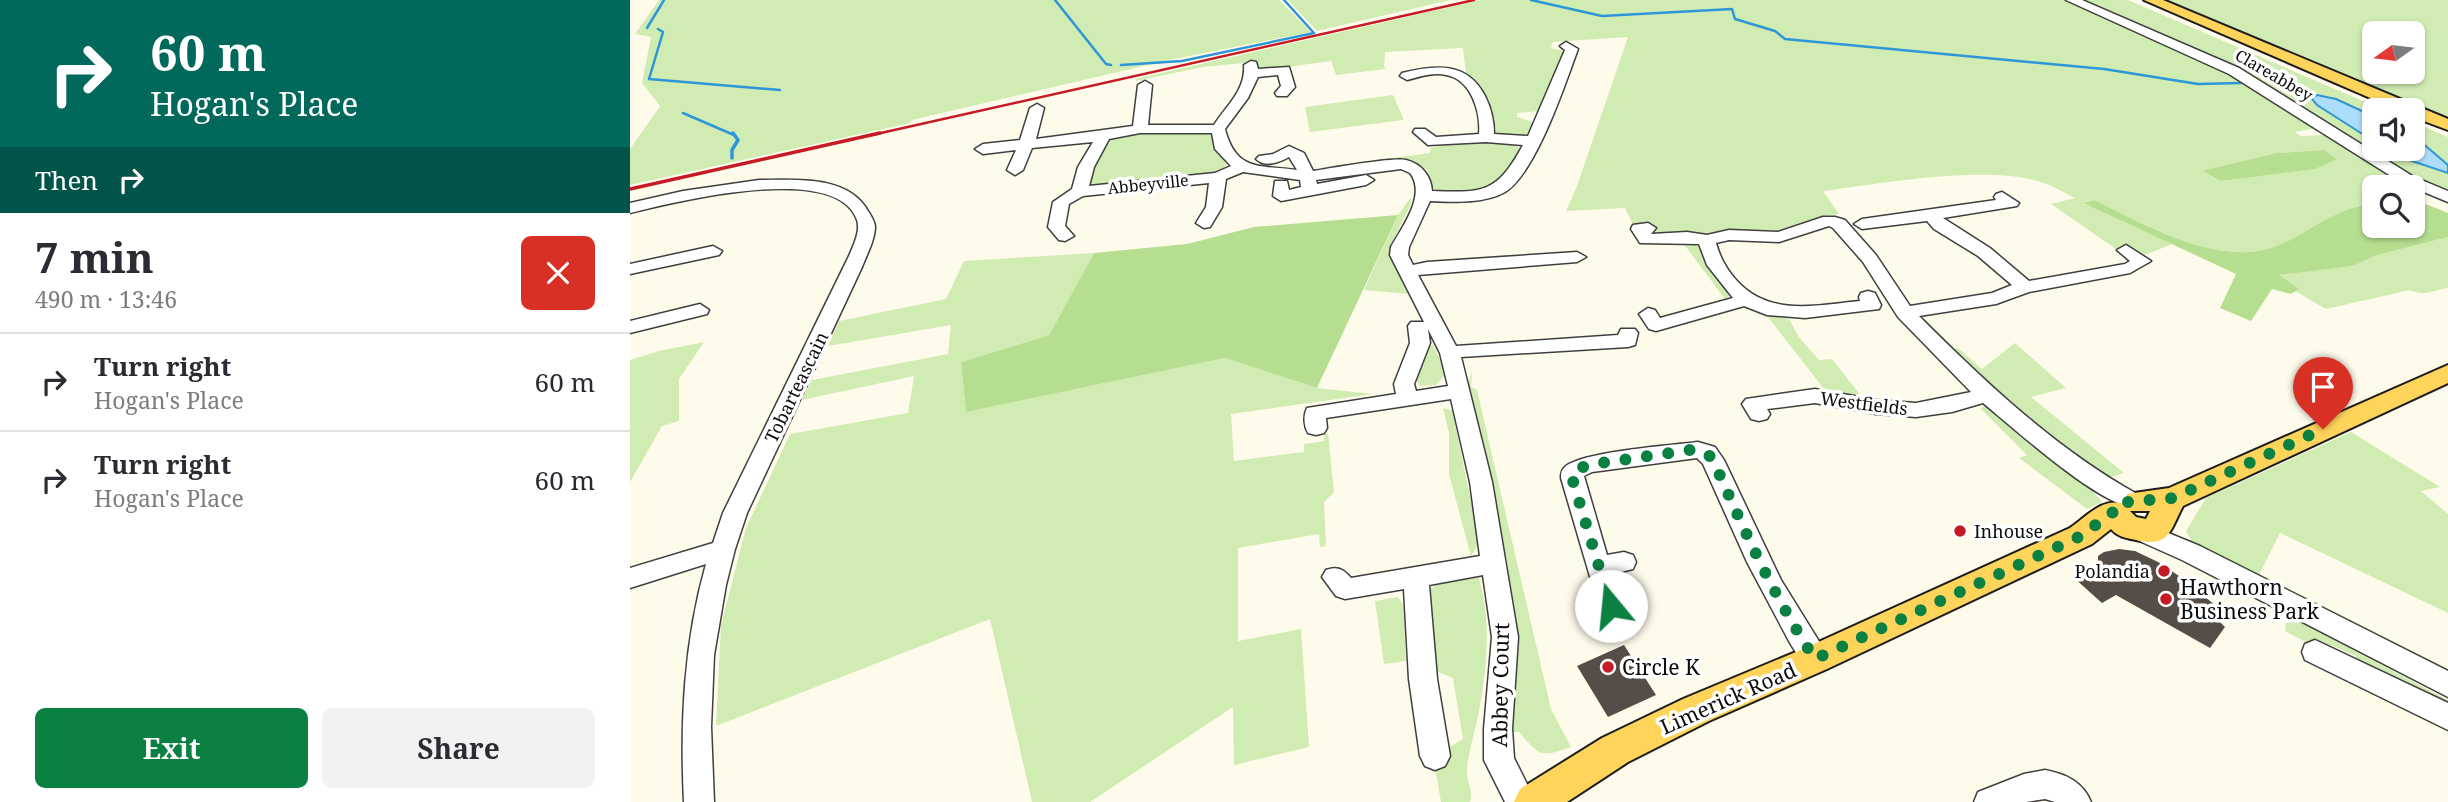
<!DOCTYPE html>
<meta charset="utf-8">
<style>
:root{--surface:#fff;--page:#f2f2f3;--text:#2b2b33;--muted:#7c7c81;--line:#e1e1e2;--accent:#0b8043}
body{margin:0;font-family:"Noto Serif",serif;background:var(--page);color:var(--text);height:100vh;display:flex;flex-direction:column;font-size:26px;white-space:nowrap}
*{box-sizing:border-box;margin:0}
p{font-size:23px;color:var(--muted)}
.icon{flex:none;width:38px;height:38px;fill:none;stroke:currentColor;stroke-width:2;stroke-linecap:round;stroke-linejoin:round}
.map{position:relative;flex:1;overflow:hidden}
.sheet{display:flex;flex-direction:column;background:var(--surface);width:630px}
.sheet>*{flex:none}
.guide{background:#00695c;color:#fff;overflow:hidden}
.needle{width:46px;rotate:256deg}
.controls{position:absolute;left:1732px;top:21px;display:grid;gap:14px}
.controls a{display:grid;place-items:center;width:63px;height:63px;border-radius:10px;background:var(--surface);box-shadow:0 2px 5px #0004;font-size:35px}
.pin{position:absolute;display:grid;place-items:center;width:60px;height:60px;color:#fff;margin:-72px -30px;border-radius:50% 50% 50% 0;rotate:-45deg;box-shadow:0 0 7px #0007}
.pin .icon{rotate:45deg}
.me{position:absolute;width:77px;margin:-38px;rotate:343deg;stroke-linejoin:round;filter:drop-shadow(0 0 5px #0008)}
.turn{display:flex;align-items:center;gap:24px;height:147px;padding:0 35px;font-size:32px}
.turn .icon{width:91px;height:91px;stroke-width:2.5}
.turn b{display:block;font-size:49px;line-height:60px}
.then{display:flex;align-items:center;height:66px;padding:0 35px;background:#0003;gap:14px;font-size:26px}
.round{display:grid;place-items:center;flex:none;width:74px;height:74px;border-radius:10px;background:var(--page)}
.headline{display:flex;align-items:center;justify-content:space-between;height:119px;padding:0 35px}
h1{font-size:42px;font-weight:700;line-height:52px}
.action{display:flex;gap:14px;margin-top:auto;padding:14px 35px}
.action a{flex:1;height:80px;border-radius:10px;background:var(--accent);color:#fff;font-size:28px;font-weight:700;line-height:80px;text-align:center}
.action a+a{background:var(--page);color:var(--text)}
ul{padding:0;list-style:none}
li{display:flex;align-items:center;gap:21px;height:98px;padding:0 35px;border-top:2px solid var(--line)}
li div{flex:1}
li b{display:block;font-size:26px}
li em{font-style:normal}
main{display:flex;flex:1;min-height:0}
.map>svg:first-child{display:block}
.green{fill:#d1ecb2;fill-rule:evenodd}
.forest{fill:#b5de90}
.water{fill:#acdefb;stroke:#2d96d7;stroke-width:2}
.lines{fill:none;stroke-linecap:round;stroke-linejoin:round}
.stream-far1{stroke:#2d96d7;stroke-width:2.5}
.stream{stroke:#2d96d7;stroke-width:3.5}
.building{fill:#554d48}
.minor-casing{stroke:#3f3f3f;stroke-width:3}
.major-casing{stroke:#1d1d1d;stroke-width:4}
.minor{fill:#fff;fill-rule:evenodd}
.major{fill:#ffd45b;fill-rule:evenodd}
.rail-far1{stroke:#c61a26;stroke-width:2.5}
.rail{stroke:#c61a26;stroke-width:3.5}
.route{stroke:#0b8043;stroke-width:12;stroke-dasharray:0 21.6}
.poi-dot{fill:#c61a26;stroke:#fff;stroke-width:2.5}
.labels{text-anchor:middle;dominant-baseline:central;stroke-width:7;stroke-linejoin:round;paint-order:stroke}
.far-street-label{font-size:16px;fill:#0c0c0c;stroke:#fff}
.street-label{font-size:18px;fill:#0c0c0c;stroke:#fff}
.poi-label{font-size:18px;fill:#0c0c0c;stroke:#fff;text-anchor:start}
.near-poi-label{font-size:21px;fill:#0c0c0c;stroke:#fff;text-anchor:start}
.near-street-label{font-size:21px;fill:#0c0c0c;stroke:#fff}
</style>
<main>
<section class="sheet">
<div class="guide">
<div class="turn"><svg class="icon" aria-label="right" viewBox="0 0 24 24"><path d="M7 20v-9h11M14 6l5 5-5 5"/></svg><div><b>60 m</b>Hogan's Place</div></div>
<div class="then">Then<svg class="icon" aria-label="right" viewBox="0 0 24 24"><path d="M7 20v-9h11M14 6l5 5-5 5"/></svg></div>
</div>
<div class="headline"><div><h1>7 min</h1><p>490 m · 13:46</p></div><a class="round" style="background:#d93025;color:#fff"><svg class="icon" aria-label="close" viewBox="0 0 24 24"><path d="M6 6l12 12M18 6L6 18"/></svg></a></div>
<ul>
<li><svg class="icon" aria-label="right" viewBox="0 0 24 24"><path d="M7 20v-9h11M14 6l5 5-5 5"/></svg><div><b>Turn right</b><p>Hogan's Place</p></div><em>60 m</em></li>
<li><svg class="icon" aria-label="right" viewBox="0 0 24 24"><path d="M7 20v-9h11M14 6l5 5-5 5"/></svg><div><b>Turn right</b><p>Hogan's Place</p></div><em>60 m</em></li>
</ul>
<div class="action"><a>Exit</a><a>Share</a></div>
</section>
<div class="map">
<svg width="1818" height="802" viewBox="0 0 1818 802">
<rect width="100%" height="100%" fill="#fffbeb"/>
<path class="green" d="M 29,0 L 649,0 L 681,32 L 544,59 L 282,120 L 280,123 L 0,185 L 0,149 L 30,106 L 12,83 L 21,37 L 5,34 Z
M 658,0 L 820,0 L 687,31 Z
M 851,0 L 1434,0 L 1539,44 L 1616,82 L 1687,128 L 1665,132 L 1671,136 L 1697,135 L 1780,187 L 1745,187 L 1745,203 C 1735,205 1723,207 1714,211 C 1687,221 1665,242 1637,249 C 1582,264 1513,223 1464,200 L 1455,202 L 1542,244 L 1515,255 L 1500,246 L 1486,249 L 1421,204 L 1445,198 C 1430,190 1416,182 1400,179 C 1344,167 1252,183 1193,191 L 1209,214 L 1195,216 L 1151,234 L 1025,236 L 1022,233 L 1027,231 L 1021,223 L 1003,225 L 995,208 L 936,211 L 947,186 L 998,37 L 923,42 L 921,48 L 934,51 L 935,54 L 911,111 L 887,113 L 887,117 L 903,122 L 898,133 L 893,136 L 865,133 L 851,89 L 836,74 L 833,48 L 755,52 L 754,67 L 756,69 L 706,75 L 701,61 L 634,70 L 628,69 L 623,62 L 573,67 L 506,81 L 505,79 ZM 1694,150 L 1685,169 L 1591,181 L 1573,172 L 1647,153 Z
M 1450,0 L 1498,0 L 1754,110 L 1745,110 L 1745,149 L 1783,149 L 1783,122 L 1818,137 L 1818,194 L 1764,168 L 1629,79 L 1589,59 Z
M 1528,0 L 1818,0 L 1818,121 ZM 1745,33 L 1783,33 L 1783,72 L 1745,72 Z
M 763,95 L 774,120 L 680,132 L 675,107 Z
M 511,132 L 582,133 L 596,165 L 587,173 L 462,187 L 458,184 C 461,167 467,151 480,139 Z
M 861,141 L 885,144 L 891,152 C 886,160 882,174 875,181 C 863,192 812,198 800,187 L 798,170 L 778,162 L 689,168 L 800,153 L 800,148 L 823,143 Z
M 781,197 L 781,204 L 760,247 L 760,255 L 778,294 L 734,290 L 768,215 Z
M 1818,237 L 1818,288 C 1803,290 1794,297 1780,290 L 1696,309 L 1665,291 L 1668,290 L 1648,275 L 1723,266 L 1744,256 Z
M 1053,243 L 1061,243 L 1070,247 L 1080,269 L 1099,296 L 1095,299 Z
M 464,253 L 419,335 L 331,362 L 336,412 L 595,358 L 687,388 L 743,394 L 601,414 L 604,461 L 674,452 L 674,444 L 694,441 L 694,434 L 698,433 L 704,492 L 694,502 L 696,546 L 690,547 L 689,534 L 608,548 L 608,641 L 671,629 L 679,747 L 604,765 L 603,707 L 460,802 L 402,802 L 360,619 L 86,726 L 91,625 L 116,528 L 160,434 L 278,413 L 284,376 L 172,400 L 182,380 L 318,354 L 321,325 L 198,346 L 209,321 L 316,299 L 334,261 Z
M 1134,312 L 1159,319 L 1169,337 L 1189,360 L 1202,359 L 1232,397 L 1194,389 Z
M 1289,319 L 1295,319 L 1325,349 L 1328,348 L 1352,369 L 1385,343 L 1436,388 L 1401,397 L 1494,473 L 1474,479 L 1380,406 Z
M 74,342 L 49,379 L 49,421 L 32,426 L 0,482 L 0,360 L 29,351 Z
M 803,345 L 811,362 L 814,376 L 806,385 L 790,386 L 784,378 L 796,347 Z
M 842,369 L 841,387 L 847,390 L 921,709 L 941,747 C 910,758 910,756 889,732 L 881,732 L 887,643 L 878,566 L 837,389 Z
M 1358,405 L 1456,483 L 1472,502 L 1457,509 L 1389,458 L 1397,455 L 1350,408 Z
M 813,408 L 822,410 L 847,530 L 847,546 L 841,557 L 819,474 L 819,433 Z
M 1721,432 L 1810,487 L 1791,491 L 1818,514 L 1818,613 L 1650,533 L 1629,575 L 1562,542 L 1556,531 L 1576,498 Z
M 848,576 C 862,617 857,669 849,711 C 846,730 838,751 837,770 C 836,781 844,790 840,802 L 811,802 L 803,757 L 833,739 L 823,678 L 808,672 L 802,663 L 798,602 L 800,590 L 814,578 Z
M 768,597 L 773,605 L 776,661 L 754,664 L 745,601 Z
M 1664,622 L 1672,623 L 1818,700 L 1818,712 L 1791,699 L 1792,689 L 1756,672 L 1754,681 L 1724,666 L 1726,656 L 1701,645 L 1698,654 L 1655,631 L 1656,623 Z"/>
<path class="forest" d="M 1694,150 L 1707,159 L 1685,169 L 1591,181 L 1572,171 L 1647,153 Z
M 1783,199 L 1818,213 L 1818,237 L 1744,256 L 1723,266 L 1649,275 L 1669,289 L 1661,294 L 1642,289 L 1621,321 L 1590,308 L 1606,274 L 1454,203 L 1464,200 C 1512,223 1582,264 1637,249 C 1665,242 1687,221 1714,211 C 1723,207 1735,205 1745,203 L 1745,226 L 1783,226 Z
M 768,215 L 687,388 L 595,358 L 336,412 L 331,362 L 419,335 L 464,253 L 557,244 L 624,227 Z"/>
<path class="water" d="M 1687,95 L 1706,99 L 1745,117 L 1745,142 L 1687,105 L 1682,99 Z
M 1783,135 L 1818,165 L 1818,173 L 1773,158 L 1756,149 L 1783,149 Z"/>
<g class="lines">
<path class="stream-far1" d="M 425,0 L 476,64 L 481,65
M 901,0 L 972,16 L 1102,9 L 1105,19 L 1145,31 L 1155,39 L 1474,69 L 1568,84 L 1611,83
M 17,28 L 34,0
M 28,29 L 33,32 L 19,79 L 150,90
M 491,65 L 552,61 L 684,33 L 654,0
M 53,113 L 104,135"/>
<path class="stream" d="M 102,158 L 102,150 L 108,140 L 103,133"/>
</g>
<path class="building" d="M 1489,549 L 1505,551 L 1528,562 L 1558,582 L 1594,613 L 1589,621 L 1595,627 L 1580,648 L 1486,595 L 1472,603 L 1443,577 L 1468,565 L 1468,556 L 1474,552 Z
M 994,645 L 1026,695 L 978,717 L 947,666 Z"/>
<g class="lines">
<g class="minor-casing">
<path id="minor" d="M 1436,0 L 1452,0 L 1609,68 L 1784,177 L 1818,191 L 1818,202 L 1772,183 L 1599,74 Z
M 936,42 L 948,49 C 935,84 906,173 875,192 C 854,204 823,202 800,201 L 779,247 L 778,255 L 783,265 L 797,262 L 947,252 L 956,257 L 947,262 L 788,275 L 826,346 L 988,335 L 991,329 L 1005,329 L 1008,333 L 1005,345 L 998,347 L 831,357 L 862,482 L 888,637 L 882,729 L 884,758 L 906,802 L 875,802 L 854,760 L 854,729 L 862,637 L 853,575 L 799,585 L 807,679 L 820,756 L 815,766 L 805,770 L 795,766 L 790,756 L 779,679 L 774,589 L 715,599 L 706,596 L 692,577 L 696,570 C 708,566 713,569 721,578 L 850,556 L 840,482 L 821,399 L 696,418 L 697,428 L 694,433 L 686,435 L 678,433 C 674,426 673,416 677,408 L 766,394 L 764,384 L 780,343 L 778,326 L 781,322 L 794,322 L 760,255 L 761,247 C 772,227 797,195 780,173 L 771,169 L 686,180 L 687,184 L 736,175 L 744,180 L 736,185 L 651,201 L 643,196 L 645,181 L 657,181 L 659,190 L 671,187 L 670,180 L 613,172 L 596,179 L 592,207 L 580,227 L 574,228 L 566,223 L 576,207 L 579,183 L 453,196 L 439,204 L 435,226 L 444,236 L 435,241 L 429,240 L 418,227 L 423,202 L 442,189 L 448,167 L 463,142 L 402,148 L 393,170 L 385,175 L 377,170 L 386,150 L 353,154 L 345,149 L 353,144 L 390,140 L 400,108 L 407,104 L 414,108 L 406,139 L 503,126 L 508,85 L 515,81 L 522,85 L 518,125 L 584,125 C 596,106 616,90 614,65 L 621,61 L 626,62 L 628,69 L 659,67 L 665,87 L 657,96 L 647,96 L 645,93 L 651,86 L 648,75 L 628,77 L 618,98 L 595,129 C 606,172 630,165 667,170 L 659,157 C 650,162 635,168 626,159 L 629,156 L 643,154 L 659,146 L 674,153 L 683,171 C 702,168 762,157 776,160 C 792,164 801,176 802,191 C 854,193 867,193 893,145 L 856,142 L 798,145 L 783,132 L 785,129 L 795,129 L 806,137 L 849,134 C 851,112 841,79 816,75 C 803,72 789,77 777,80 L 770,76 L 772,73 C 805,65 837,61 855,96 C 861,108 864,121 864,134 L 898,136 L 935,50 L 930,46 ZM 510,133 L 582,133 L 585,149 L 601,166 L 585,173 L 459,186 L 464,167 L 479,139 ZM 798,329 L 810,353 L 818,386 L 786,391 L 784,384 L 800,343 Z
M 129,180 C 166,180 218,175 238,211 C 241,216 244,220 245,226 C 245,240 237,254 232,267 L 117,513 L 105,549 L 96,585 L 84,655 L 81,727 L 84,802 L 54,802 C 50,721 54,642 76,564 L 0,588 L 0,568 L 83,543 L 93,513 L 219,256 C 223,246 231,231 227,220 C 207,161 44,202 0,213 L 0,203 L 53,191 Z
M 1372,192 L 1389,203 L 1387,206 L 1313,218 L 1360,248 L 1399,281 L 1495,264 L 1500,261 L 1487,250 L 1496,245 L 1521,261 L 1500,273 L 1399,292 L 1366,304 L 1289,316 C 1356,383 1425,448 1507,494 L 1511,500 L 1507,506 C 1479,515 1379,424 1353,403 L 1322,412 L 1286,417 L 1246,414 L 1185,403 L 1137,409 L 1140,414 L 1137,419 L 1129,421 L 1121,419 L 1112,404 L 1116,399 L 1185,389 L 1246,400 L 1286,403 L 1341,392 L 1268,317 L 1233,262 L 1203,228 L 1199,226 L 1149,242 L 1099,240 L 1086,243 C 1090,258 1097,270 1107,281 C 1140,317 1187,305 1230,301 L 1229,297 L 1231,293 L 1238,291 L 1245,293 L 1251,305 L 1249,309 L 1175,318 L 1137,315 L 1114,306 L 1026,331 L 1019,329 L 1009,314 L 1018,308 L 1025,310 L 1030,318 L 1103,298 L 1077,265 L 1069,244 L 1010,243 L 1001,229 L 1003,225 L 1018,223 L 1026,228 L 1021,234 L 1057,232 L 1077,235 L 1099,230 L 1148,232 L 1193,217 L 1205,217 L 1215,220 L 1246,255 L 1280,306 L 1362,293 L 1382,285 L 1348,256 L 1304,229 L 1297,221 L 1232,229 L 1224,224 L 1232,219 L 1366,200 L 1364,197 L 1366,194 Z
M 83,246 L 92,251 L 89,255 L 0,274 L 0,264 Z
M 70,304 L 79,310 L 77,314 L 0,333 L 0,321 Z
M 1068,442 L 1085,447 L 1094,460 L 1151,580 L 1195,651 L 1199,659 L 1195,667 L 1185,671 L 1175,667 L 1160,643 L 1117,562 L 1073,464 L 1067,458 L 962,472 L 954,476 L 977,555 L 994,552 L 1003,555 L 1006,562 L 1003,569 L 983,574 L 993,606 L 989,614 L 980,617 L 971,614 L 931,478 C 931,474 931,471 934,468 C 947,452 1044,445 1068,442 Z
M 1514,523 L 1570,546 L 1818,671 L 1818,697 L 1552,560 L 1505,539 L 1502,532 L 1505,525 Z
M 1685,640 L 1818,703 L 1818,730 L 1675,660 L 1672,652 L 1675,644 Z
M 1415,770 C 1436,774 1453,782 1461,802 L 1425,802 L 1415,799 L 1396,802 L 1344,802 L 1348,792 L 1394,774 Z"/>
</g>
<g class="major-casing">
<path id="major" d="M 1514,0 L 1533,0 L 1818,119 L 1818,130 L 1783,117 L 1783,110 L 1768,110 Z
M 1818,365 L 1818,383 L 1553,506 C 1540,530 1540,548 1506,540 C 1496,538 1488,537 1481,529 L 1462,544 L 1197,669 L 1079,721 L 998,762 L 937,802 L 884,802 L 890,789 L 972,738 L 1053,699 L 1173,649 L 1440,528 C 1457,516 1473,497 1494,504 L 1497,494 L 1539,488 ZM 1500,511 L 1520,511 L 1516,519 L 1506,517 Z"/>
</g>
<use href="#minor" class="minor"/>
<use href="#major" class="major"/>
<path class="rail-far1" d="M 242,135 L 844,0"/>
<path class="rail" d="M 0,189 L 250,133"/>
</g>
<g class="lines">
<path class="route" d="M 981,606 L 942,478 L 943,472 L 957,465 L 1060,450 L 1077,453 L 1083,460 C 1114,529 1143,596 1185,659 L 1451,536 L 1483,512 L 1487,503 L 1543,498 L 1693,429"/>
</g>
<g class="poi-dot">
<circle cx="1330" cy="531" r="7"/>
<circle cx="1534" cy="571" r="7"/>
<circle cx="1536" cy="599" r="7"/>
<circle cx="978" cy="667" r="7"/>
</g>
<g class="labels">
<g class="far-street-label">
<text transform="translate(1644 75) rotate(30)">Clareabbey</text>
<text transform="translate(518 184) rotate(-6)">Abbeyville</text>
</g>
<g class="street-label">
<text transform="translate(166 387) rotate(-64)">Tobarteascain</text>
<text transform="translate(1234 403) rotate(7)">Westfields</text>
</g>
<g class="poi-label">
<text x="1344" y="531">Inhouse</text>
<text x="1520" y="571" text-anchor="end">Polandia</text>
</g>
<g class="near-poi-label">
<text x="1550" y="587">Hawthorn<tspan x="1550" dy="24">Business Park</tspan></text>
<text x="992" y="667">Circle K</text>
</g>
<g class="near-street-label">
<text transform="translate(870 685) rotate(-89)">Abbey Court</text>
<text transform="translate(1098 698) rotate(-24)">Limerick Road</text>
</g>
</g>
</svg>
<div class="controls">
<a><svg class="needle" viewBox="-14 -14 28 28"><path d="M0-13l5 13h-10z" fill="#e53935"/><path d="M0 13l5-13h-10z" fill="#7c7c81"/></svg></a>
<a><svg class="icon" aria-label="sound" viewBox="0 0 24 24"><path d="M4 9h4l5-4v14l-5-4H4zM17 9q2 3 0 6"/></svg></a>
<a><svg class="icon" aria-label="search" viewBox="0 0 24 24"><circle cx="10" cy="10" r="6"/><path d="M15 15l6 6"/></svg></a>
</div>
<div class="pin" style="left:1693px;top:429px;background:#d93025"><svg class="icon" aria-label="arrive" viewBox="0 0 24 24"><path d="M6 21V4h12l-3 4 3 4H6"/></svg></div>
<svg class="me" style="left:981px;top:606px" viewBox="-20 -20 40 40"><circle r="19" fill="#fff"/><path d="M0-13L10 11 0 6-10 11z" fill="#0b8043"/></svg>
</div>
</main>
